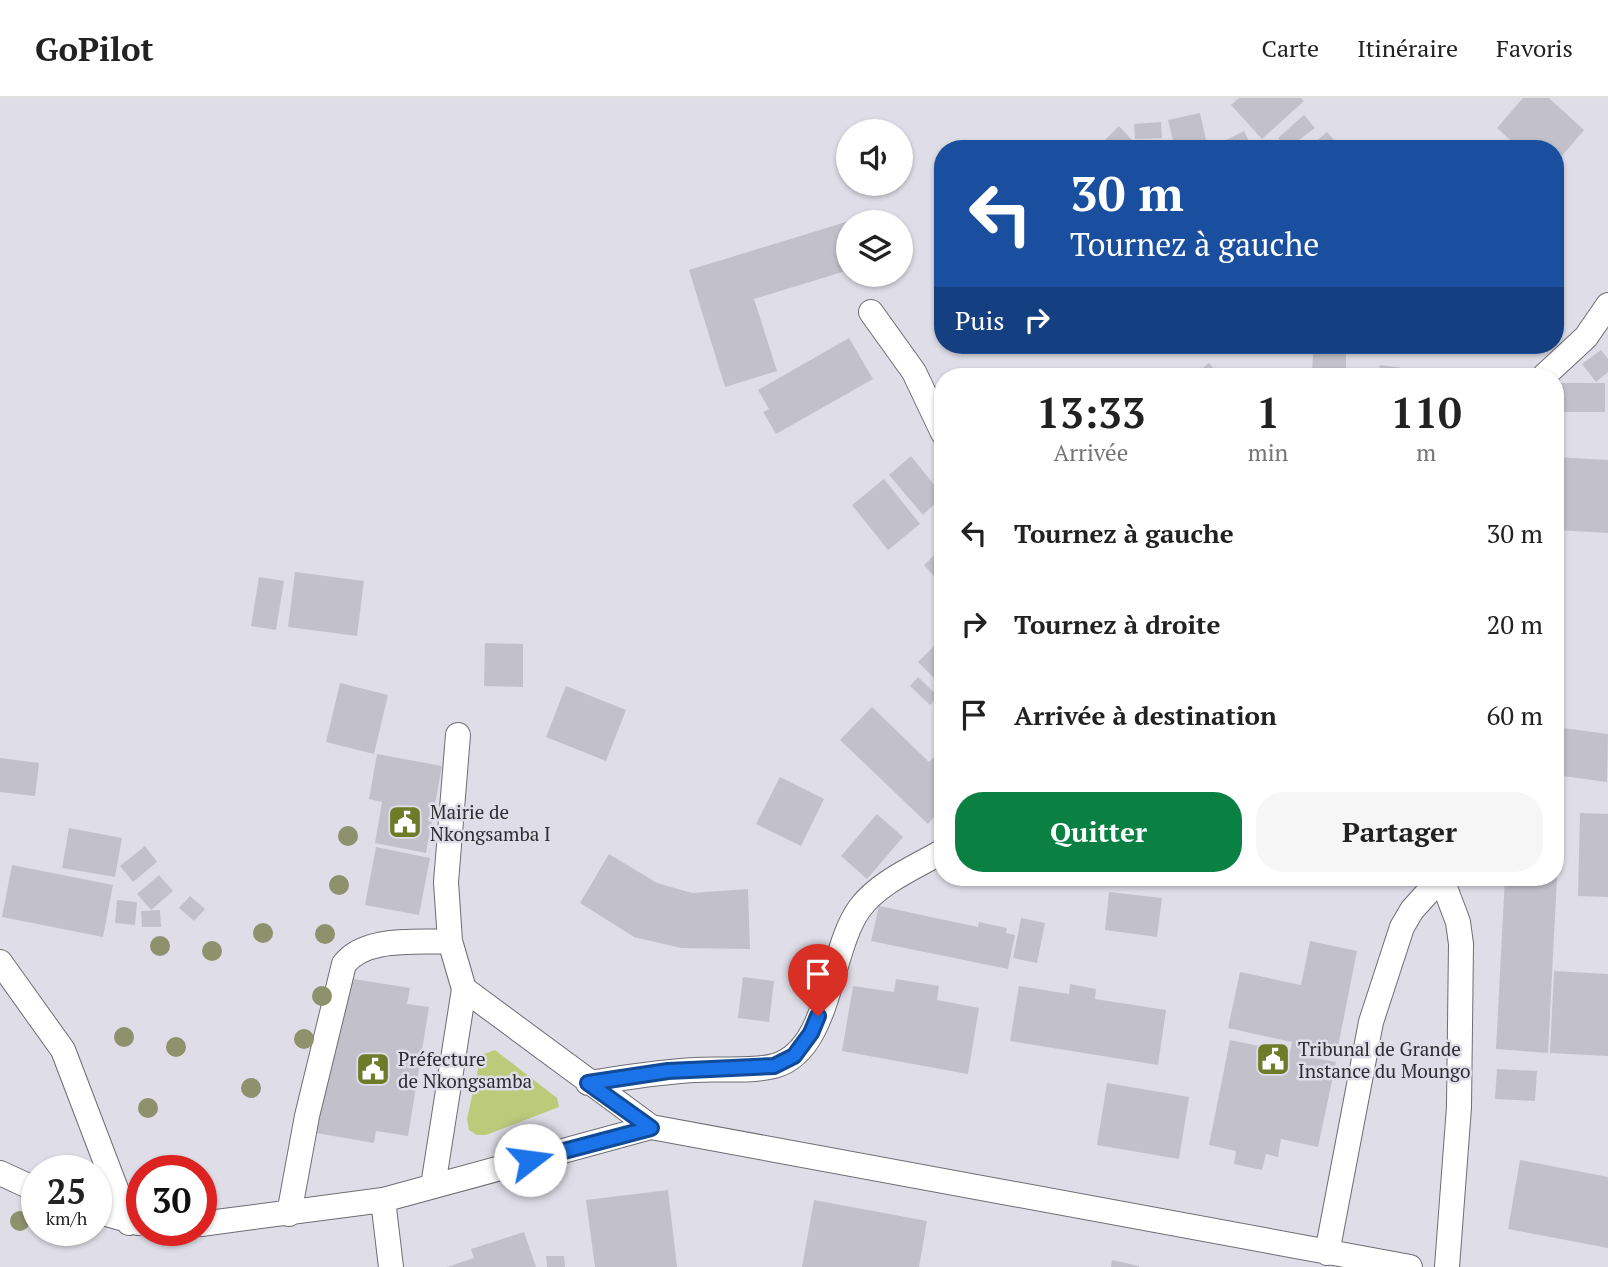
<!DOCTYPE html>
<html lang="fr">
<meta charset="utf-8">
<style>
:root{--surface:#fff;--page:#f6f6f6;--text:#222;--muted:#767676;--line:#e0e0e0;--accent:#0b8043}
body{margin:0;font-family:"PT Serif",serif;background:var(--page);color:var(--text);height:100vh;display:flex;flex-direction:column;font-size:26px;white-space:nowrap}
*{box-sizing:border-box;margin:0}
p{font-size:23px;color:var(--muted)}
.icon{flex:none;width:38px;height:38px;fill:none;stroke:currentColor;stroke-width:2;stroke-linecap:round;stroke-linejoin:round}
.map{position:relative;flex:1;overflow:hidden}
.drawer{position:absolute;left:934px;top:270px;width:630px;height:518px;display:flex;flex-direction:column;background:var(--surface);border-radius:28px;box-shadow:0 2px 5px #0004}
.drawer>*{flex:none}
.top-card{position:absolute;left:934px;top:42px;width:630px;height:214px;border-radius:28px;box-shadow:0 2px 5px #0004;background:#1a4fa0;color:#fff;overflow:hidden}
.fabs{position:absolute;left:836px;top:21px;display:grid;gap:14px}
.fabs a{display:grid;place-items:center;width:77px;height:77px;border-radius:50%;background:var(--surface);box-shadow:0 2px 5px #0004;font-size:35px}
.speed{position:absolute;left:21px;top:1057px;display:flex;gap:14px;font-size:35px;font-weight:700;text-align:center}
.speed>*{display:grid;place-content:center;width:91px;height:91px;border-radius:50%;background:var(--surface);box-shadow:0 2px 5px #0004;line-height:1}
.speed small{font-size:18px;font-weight:400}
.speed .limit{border:10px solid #d22;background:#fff;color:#111}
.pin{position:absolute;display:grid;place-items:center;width:60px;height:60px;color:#fff;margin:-72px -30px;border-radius:50% 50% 50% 0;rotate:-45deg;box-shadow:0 0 7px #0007}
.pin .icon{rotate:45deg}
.me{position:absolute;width:77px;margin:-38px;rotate:75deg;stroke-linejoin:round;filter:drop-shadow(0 0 5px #0008)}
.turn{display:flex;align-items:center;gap:24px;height:147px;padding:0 21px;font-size:32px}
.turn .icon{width:91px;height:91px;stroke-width:2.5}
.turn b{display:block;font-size:49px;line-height:60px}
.then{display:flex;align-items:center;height:66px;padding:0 21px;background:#0003;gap:14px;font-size:26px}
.eta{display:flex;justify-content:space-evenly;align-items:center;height:119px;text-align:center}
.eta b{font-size:42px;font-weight:600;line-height:49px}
.button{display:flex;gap:14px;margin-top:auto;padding:14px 21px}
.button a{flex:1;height:80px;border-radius:28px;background:var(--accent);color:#fff;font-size:28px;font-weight:600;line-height:80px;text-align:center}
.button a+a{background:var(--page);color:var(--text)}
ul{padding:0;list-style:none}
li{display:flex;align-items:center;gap:21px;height:91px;padding:0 21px}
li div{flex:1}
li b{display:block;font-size:26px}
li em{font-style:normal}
header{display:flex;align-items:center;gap:42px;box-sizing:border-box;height:98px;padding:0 35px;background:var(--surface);border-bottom:2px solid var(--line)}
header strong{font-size:33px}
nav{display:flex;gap:38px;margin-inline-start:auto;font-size:24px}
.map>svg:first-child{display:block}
.green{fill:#bbcb7a}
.building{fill:#c2c1cb}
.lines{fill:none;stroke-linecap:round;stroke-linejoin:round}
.street-casing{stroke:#6d6d75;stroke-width:26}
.street{stroke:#fff;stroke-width:24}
.tree{fill:#8d926c}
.route-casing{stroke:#114b97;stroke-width:18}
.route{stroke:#1a73e8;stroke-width:12}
.labels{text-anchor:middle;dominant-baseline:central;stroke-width:5;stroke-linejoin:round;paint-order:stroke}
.poi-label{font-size:19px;fill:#2d2d30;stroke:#dfdee8;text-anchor:start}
</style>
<header>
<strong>GoPilot</strong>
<nav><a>Carte</a><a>Itinéraire</a><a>Favoris</a></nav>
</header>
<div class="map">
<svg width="1608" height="1169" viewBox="0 0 1608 1169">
<rect width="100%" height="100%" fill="#dfdee8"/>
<path class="green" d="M 495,952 L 557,1000 L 559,1009 L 486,1037 L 477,1037 L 469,1032 L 467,1021 L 481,957 Z"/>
<path class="building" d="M 1239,0 L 1301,0 L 1304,3 L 1262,41 L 1231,7 Z
M 1523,0 L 1549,0 L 1584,32 L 1556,65 L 1556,51 L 1520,51 L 1497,30 Z
M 1200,15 L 1208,51 L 1244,33 L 1253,51 L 1175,51 L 1168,22 Z
M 1304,17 L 1315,30 L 1287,51 L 1278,40 Z
M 1161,24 L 1162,40 L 1135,41 L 1134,26 Z
M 1119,28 L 1140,51 L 1096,51 Z
M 1327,34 L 1342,51 L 1307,51 Z
M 1158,44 L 1165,51 L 1151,51 Z
M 849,123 L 849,172 L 754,201 L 777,273 L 725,289 L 689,172 Z
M 849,240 L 873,281 L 776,336 L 763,314 L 769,311 L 758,292 Z
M 1601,252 L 1608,261 L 1608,274 L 1596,284 L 1582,266 Z
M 1313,254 L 1346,254 L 1346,278 L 1312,278 Z
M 1209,265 L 1220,278 L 1193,278 Z
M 1380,267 L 1454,277 L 1454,278 L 1378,278 Z
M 1262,272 L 1301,272 L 1301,278 L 1262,278 Z
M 1556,285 L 1605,285 L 1605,314 L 1556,314 Z
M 911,358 L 943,398 L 923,417 L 889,377 Z
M 1556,359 L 1608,362 L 1608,435 L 1556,432 Z
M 884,381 L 920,426 L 888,452 L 852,407 Z
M 943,449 L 943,488 L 924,467 Z
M 295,474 L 364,483 L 357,538 L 288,529 Z
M 259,479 L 284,483 L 276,532 L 251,528 Z
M 943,539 L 943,589 L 918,564 Z
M 485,545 L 523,546 L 523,589 L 484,588 Z
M 918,579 L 938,598 L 930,607 L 910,588 Z
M 340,585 L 388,597 L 374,656 L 326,644 Z
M 566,588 L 626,612 L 606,663 L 546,639 Z
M 872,609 L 929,664 L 943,650 L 943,709 L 928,726 L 840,642 Z
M 1556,629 L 1608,636 L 1607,684 L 1556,677 Z
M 377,656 L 442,668 L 426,755 L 375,745 L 382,704 L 369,701 Z
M 0,660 L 39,665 L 35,698 L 0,694 Z
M 780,679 L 824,701 L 801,748 L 756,726 Z
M 1556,688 L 1562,688 L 1558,766 L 1556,766 Z
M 1580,715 L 1608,716 L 1608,799 L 1578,798 Z
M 877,716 L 903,739 L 867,781 L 841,758 Z
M 69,730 L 122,740 L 115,779 L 62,770 Z
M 145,748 L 157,764 L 133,784 L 120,768 Z
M 376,749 L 430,760 L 419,817 L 365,807 Z
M 609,756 L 657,785 L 692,795 L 748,791 L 750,851 L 681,850 L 634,839 L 580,805 Z
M 12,767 L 113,787 L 103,839 L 2,819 Z
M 159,777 L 173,793 L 151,812 L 137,796 Z
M 1505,779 L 1557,779 L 1548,955 L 1496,951 Z
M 1109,794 L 1162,800 L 1157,839 L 1105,832 Z
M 190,798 L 205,811 L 194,823 L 179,810 Z
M 117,802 L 137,804 L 135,827 L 115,825 Z
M 879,808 L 978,829 L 979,824 L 1007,830 L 1006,835 L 1015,837 L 1008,871 L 871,843 Z
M 160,812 L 161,829 L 142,829 L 141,813 Z
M 1021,820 L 1045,825 L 1037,865 L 1013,860 Z
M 1310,843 L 1357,853 L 1337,954 L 1306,947 L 1304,958 L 1336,964 L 1318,1049 L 1281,1041 L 1278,1059 L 1266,1056 L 1262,1072 L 1234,1066 L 1236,1053 L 1209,1047 L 1230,942 L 1290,954 L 1292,944 L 1228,930 L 1240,874 L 1301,887 Z
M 1554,873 L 1608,876 L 1608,958 L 1550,955 Z
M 341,879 L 410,890 L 407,906 L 429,909 L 408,1038 L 376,1033 L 374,1045 L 316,1035 Z
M 743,879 L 774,883 L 769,924 L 738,920 Z
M 896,881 L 939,888 L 937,902 L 979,910 L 968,976 L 842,953 L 853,888 L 894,894 Z
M 1070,886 L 1096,891 L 1095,901 L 1166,912 L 1158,967 L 1010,943 L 1019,888 L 1069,896 Z
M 1497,971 L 1537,973 L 1535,1003 L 1495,1001 Z
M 1107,985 L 1189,999 L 1179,1061 L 1097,1047 Z
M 1520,1062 L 1608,1079 L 1608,1150 L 1508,1131 Z
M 668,1092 L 677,1169 L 595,1169 L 586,1102 Z
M 814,1102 L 927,1123 L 919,1169 L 802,1169 Z
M 524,1134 L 536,1169 L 447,1169 L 474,1160 L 471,1151 Z
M 546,1158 L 564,1158 L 565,1169 L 547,1169 Z
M 1112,1162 L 1139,1168 L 1139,1169 L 1111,1169 Z"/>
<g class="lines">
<g class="street-casing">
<path id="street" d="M 871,214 L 914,274 L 943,335
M 1544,278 L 1586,239 L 1608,207
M 1441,779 L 1458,824 L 1461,846 L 1459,1009 L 1447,1169
M 0,864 L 63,952 L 129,1125
M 464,891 L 651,1029 L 1410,1169
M 588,985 C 623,980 658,974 694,972 C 717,970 752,974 774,968 C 831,953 829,851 860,810 C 879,784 916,769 943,753
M 0,1075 L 37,1092
M 433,1088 L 464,891 L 450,843 L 446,784 L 458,637
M 383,1102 L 391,1169
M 96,1113 L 138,1125
M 289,1116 L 307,1018 L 344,866 C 366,838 416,845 450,843
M 201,1126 L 383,1102 L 651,1029
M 1327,1155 L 1371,924 L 1402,829 L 1412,812 L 1440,781"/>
</g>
<use href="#street" class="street"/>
</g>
<g class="tree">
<circle cx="348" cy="738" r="10"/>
<circle cx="339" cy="787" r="10"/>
<circle cx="263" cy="835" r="10"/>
<circle cx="325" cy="836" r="10"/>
<circle cx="160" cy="848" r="10"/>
<circle cx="212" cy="853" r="10"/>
<circle cx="322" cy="898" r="10"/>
<circle cx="124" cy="939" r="10"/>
<circle cx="304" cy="941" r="10"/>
<circle cx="176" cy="949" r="10"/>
<circle cx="251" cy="990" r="10"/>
<circle cx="148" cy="1010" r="10"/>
<circle cx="20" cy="1123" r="10"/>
</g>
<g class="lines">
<g class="route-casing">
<path id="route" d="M 530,1062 L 651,1030 L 588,985 L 668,973 L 774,968 L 794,958 L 811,935 L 818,918"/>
</g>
<use href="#route" class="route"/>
</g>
<defs>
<g id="civic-square" transform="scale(1.75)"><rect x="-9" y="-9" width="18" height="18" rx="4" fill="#6e7b28" stroke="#dfdee8"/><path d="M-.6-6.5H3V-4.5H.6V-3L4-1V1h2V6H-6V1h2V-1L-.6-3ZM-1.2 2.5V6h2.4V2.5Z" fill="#fff"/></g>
</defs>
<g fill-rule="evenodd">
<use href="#civic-square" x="405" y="724"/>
<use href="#civic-square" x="1273" y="961"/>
<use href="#civic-square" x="373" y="971"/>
</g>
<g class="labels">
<g class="poi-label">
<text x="430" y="713">Mairie de<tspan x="430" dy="22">Nkongsamba I</tspan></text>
<text x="1298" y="950">Tribunal de Grande<tspan x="1298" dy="22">Instance du Moungo</tspan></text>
<text x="398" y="960">Préfecture<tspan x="398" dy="22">de Nkongsamba</tspan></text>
</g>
</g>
</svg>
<div class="fabs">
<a><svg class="icon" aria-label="sound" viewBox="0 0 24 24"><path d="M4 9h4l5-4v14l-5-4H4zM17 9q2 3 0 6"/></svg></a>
<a><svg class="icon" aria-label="layers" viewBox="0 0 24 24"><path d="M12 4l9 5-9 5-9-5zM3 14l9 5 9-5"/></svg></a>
</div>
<div class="speed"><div>25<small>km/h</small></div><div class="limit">30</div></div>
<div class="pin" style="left:818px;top:918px;background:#d93025"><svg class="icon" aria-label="arrive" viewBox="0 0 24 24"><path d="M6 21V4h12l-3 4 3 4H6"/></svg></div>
<svg class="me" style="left:530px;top:1062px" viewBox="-20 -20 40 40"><circle r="19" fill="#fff"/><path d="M0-13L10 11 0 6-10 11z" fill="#1a73e8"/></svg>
<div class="top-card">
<div class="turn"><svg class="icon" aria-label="left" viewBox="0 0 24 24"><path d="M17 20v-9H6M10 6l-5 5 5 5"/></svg><div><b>30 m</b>Tournez à gauche</div></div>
<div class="then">Puis<svg class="icon" aria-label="right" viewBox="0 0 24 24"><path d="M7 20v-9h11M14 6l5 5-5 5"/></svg></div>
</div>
<section class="drawer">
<div class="eta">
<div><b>13:33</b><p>Arrivée</p></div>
<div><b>1</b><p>min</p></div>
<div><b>110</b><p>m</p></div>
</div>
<ul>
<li><svg class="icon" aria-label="left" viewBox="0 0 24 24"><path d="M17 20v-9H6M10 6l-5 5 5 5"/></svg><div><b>Tournez à gauche</b></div><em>30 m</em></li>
<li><svg class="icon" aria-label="right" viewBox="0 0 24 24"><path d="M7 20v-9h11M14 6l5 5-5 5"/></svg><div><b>Tournez à droite</b></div><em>20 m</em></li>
<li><svg class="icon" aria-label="arrive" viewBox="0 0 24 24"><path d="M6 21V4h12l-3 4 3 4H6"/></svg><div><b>Arrivée à destination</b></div><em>60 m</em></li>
</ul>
<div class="button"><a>Quitter</a><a>Partager</a></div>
</section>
</div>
